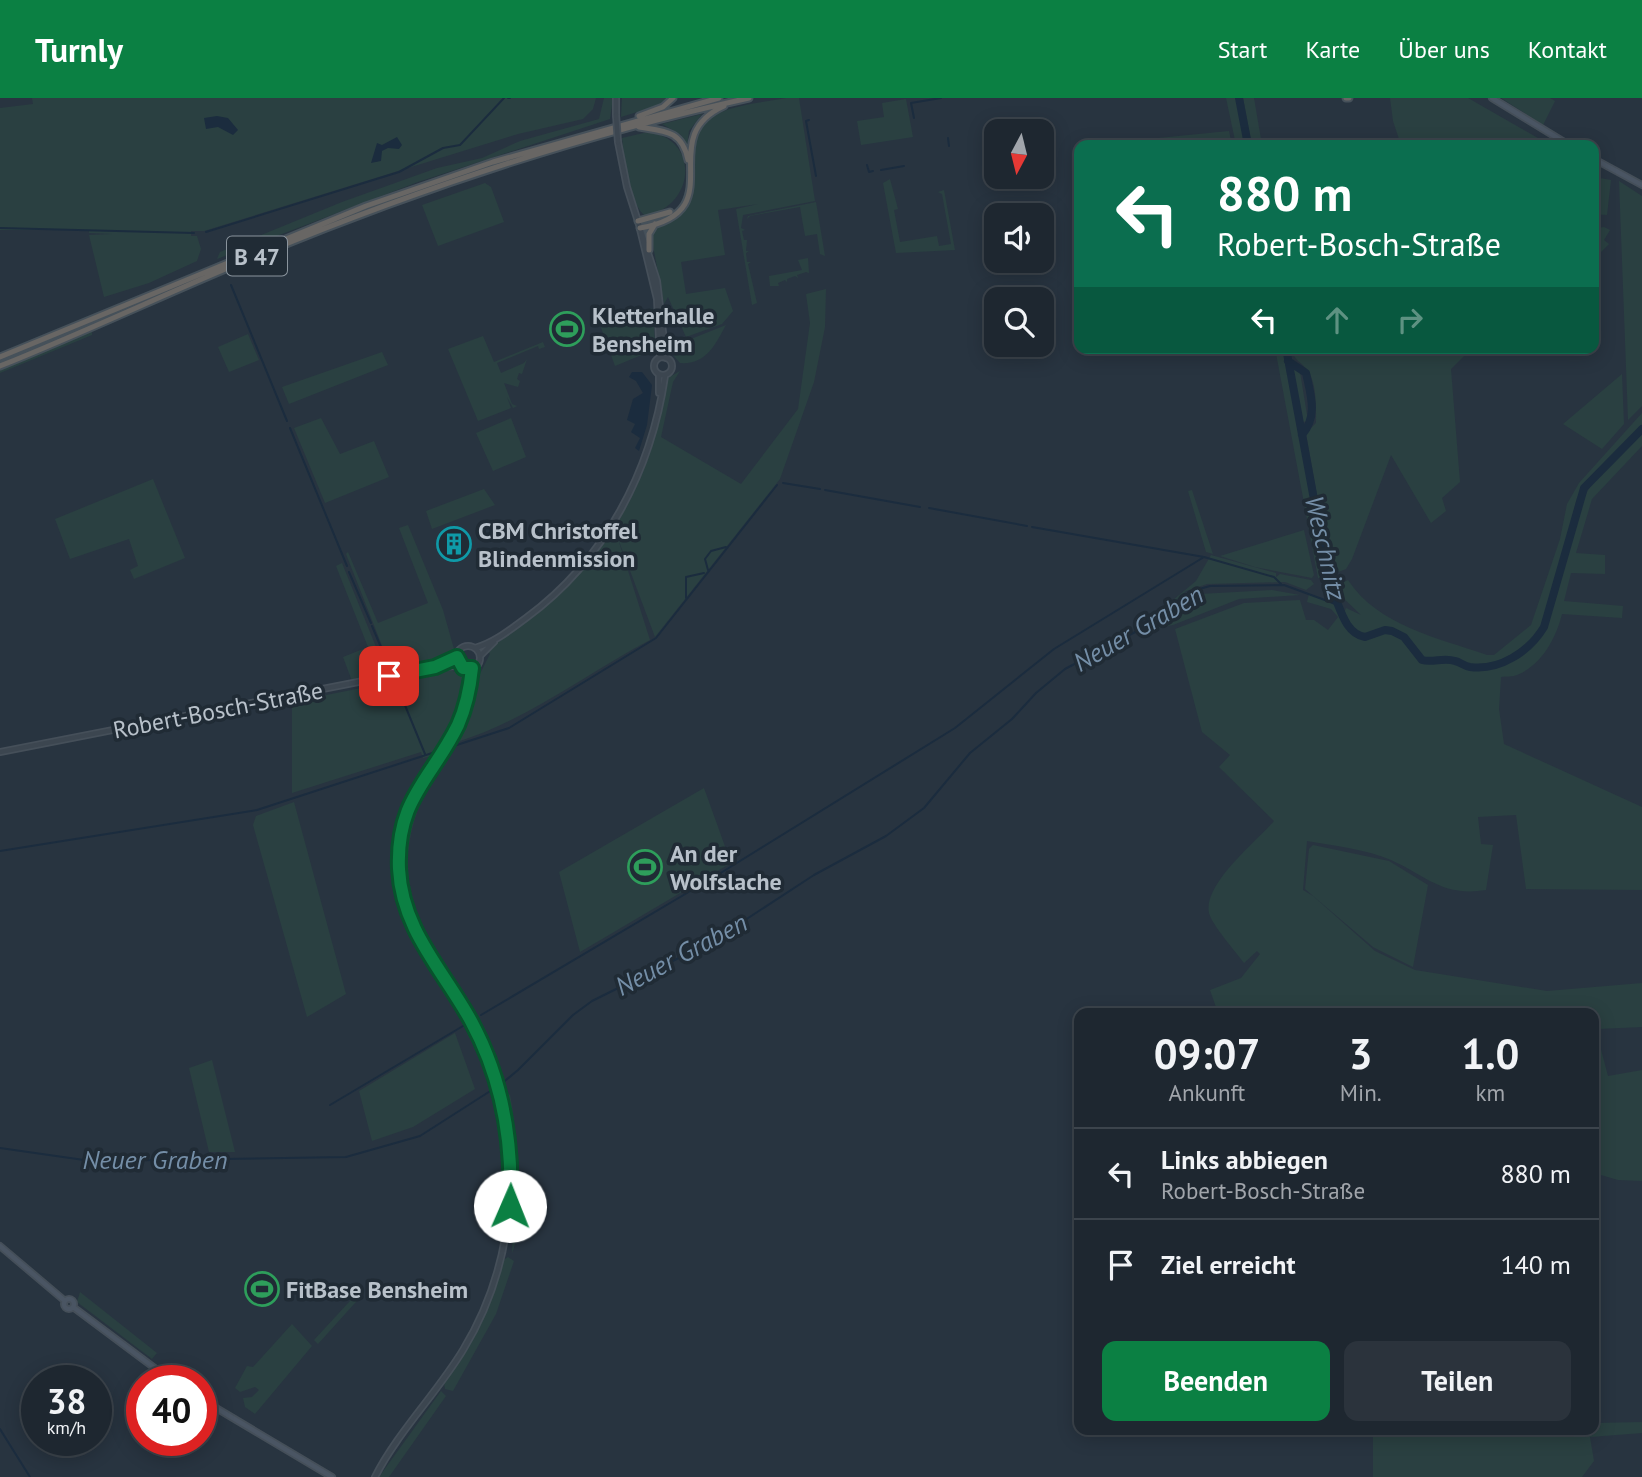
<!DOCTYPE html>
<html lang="de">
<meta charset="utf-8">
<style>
:root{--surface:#1e2730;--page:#2b333c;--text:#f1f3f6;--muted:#a1a5ab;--line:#3c444c;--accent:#0b8043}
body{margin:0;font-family:"PT Sans",sans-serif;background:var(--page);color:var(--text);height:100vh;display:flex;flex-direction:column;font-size:26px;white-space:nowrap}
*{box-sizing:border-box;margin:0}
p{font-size:23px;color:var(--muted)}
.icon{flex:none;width:38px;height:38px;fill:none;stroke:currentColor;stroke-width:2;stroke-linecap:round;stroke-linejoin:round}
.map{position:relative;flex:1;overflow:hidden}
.side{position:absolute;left:1074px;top:910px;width:525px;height:427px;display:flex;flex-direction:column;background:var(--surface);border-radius:14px;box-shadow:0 4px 18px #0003,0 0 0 2px var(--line)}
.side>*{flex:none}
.top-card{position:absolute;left:1074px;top:42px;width:525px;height:214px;border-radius:14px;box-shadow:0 4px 18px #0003,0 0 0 2px var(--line);background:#0b6e4f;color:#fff;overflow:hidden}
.needle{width:46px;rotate:187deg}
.buttons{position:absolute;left:984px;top:21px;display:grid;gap:14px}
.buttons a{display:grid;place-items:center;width:70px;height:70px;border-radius:14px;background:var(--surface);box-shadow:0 4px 18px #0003,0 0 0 2px var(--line);font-size:35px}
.speed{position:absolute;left:21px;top:1267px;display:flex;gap:14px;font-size:35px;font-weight:700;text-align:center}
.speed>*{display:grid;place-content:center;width:91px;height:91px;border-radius:50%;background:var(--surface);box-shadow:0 4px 18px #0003,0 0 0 2px var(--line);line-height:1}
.speed small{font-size:18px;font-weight:400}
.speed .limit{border:10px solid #d22;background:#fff;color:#111}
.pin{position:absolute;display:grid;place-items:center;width:60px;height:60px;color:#fff;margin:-30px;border-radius:14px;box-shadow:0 4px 10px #0006}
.me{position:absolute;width:77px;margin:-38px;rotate:1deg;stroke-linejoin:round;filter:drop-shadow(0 0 5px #0008)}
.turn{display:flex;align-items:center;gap:24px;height:147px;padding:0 28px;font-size:32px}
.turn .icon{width:91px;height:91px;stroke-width:2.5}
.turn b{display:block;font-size:49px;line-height:60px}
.lanes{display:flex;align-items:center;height:66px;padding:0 28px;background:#0003;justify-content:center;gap:35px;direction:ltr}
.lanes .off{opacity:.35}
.eta{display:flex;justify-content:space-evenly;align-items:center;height:119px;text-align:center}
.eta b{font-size:42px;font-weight:700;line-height:49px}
.primary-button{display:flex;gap:14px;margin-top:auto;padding:14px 28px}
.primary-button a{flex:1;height:80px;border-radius:14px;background:var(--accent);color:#fff;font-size:28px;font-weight:700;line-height:80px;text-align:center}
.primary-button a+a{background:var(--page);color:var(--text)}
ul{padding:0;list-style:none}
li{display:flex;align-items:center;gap:21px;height:91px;padding:0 28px;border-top:2px solid var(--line)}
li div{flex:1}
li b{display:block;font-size:26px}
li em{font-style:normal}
header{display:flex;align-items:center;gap:42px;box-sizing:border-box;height:98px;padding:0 35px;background:var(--accent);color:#fff}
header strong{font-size:33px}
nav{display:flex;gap:38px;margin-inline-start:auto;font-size:24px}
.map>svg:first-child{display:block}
.green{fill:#2a4041}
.water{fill:#1b2c3e}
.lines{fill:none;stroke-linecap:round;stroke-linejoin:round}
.stream{stroke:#1b2c3e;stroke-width:2}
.river{stroke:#1b2c3e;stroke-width:8}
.tertiary-casing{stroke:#454f59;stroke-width:8}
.secondary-casing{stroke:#454f59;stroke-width:8}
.trunk-casing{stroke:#46515a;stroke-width:9}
.tertiary{stroke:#3c4650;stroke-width:4.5}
.secondary{stroke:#4a5563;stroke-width:4.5}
.trunk{stroke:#686664;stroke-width:5}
.tertiary-bridge-casing{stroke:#454f59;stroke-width:8;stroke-linecap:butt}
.tertiary-bridge{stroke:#3c4650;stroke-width:4.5}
.route-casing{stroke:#07532c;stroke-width:18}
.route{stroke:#0b8043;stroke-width:12}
.labels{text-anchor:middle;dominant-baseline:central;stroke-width:7;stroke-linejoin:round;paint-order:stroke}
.shield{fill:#202b35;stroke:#8a949d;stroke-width:2}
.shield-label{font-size:23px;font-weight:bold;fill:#b8c1ca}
.poi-label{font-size:24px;font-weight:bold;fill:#b8c1ca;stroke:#202b35;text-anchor:start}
.street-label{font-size:24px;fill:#b8c1ca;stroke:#202b35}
.water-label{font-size:26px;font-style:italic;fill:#748ea7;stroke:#202b35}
</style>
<header>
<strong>Turnly</strong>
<nav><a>Start</a><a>Karte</a><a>Über uns</a><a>Kontakt</a></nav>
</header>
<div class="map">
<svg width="1642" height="1379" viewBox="0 0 1642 1379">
<rect width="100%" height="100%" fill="#283440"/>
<path class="green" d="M 32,0 L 596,0 L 593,11 L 583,21 L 518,36 L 204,133 L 191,133 L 191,138 L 197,138 L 201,151 L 197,163 L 149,185 L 104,199 L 89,137 L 112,136 L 89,135 L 89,132 L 0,132 L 0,10 L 33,6 Z
M 604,0 L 613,0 L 610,21 L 418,84 L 217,161 L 220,154 L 342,104 L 437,70 L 482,60 L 520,43 L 599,21 Z
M 622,0 L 668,0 L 663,6 L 621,19 Z
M 786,0 L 799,0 L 815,103 L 743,117 L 741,130 L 745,132 L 742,133 L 744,142 L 747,142 L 746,153 L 749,153 L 746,155 L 747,164 L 751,164 L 748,166 L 757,205 L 752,207 L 736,111 L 758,106 L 718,112 L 725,157 L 681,164 L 686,196 L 725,190 L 733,213 L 722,226 L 686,239 L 668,199 L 664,206 L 651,137 C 661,121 681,118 689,100 C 697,85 693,69 693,53 C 693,7 753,7 786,0 Z
M 1226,0 L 1236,0 L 1245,47 L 1236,47 Z
M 1243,0 L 1254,0 L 1262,47 L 1252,47 Z
M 1390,0 L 1468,0 L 1550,47 L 1401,47 L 1393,23 Z
M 1501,0 L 1550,0 L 1555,3 L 1543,27 Z
M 906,1 L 913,39 L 861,47 L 857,23 L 884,19 L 882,5 Z
M 702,16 L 689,33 L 687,48 L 681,37 L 662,26 Z
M 1229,33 L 1232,47 L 1087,47 Z
M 648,34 C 700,41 696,107 646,118 C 630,110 624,58 622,40 Z
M 1594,79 L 1611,82 L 1607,117 L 1594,116 Z
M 890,81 L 898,111 L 894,112 L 900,144 L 937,138 L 939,148 L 951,146 L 942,96 L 938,94 L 944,92 L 955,152 L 896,155 L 883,85 Z
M 1619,83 L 1642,98 L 1642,308 L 1628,322 Z
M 485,85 L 491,89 L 504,124 L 438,148 L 422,107 Z
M 816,104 L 825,158 L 820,156 L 817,136 L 805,138 L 800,109 L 750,118 L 747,121 L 748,118 Z
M 1604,129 L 1610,132 L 1604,142 L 1609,146 L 1594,161 L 1594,131 Z
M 808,160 L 809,175 L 806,174 L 797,177 L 798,180 L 795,178 L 787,181 L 787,184 L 785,182 L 778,185 L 779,188 L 770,188 L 769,178 L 802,172 L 798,162 Z
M 826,191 L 825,229 L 814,284 L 780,381 L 655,539 L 617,438 L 650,542 C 585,576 528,622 457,644 L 469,602 L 472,579 L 477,582 L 490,556 L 487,552 C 567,495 627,436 655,338 C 660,319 660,299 666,281 L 680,273 L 673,284 L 661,339 L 741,386 L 798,311 L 810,225 L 806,196 Z
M 652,210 L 656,251 L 615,268 L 600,227 Z
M 726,227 C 715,247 706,267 680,265 L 673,257 L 676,247 Z
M 92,233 L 92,237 L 0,275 L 0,271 Z
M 248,236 L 259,262 L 229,274 L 218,249 Z
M 483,238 L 494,264 L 543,244 L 545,249 L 539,251 L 538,248 L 497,265 L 501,275 L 524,265 L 527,261 L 522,276 L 519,275 L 517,281 L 520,283 L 518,289 L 504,285 L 512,306 L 517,308 L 513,310 L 507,299 L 511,310 L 478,323 L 448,251 Z
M 1275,250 L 1285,250 L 1326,480 L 1318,480 Z
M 1291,250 L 1472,250 L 1451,271 L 1460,384 L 1442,400 L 1446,413 L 1431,425 L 1391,357 L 1352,461 L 1346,471 L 1331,477 L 1306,335 L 1316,325 C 1316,310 1317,286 1308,273 C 1301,263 1294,263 1291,250 Z
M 382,254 L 388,267 L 289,306 L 282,289 Z
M 1295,271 L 1300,274 L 1308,323 L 1303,324 L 1293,274 Z
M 1622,276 L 1624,326 L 1602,351 L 1563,326 Z
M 1642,315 L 1642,328 L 1583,388 L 1577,400 C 1568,431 1554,512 1537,534 C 1525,551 1507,559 1489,567 L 1489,571 C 1574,544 1552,463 1585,398 C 1597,374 1623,353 1642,334 L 1642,348 L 1592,401 L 1576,455 L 1605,457 L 1605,476 L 1571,475 L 1564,503 L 1623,508 L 1622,520 L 1562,516 C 1556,540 1542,567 1517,577 C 1513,579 1506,578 1501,579 L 1499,611 L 1504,646 L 1642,709 L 1642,792 L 1526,791 L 1516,717 L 1478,719 L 1481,746 L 1493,747 L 1486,792 C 1442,799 1427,778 1391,762 C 1365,751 1335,748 1307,743 L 1303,792 L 1313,798 L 1375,853 L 1415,872 L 1547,893 L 1642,885 L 1642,929 L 1598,931 L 1594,925 L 1608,978 L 1642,972 L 1642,1083 L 1618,1082 L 1594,1075 L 1594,915 L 1218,915 L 1210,892 L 1241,880 L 1260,856 L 1257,853 L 1244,865 C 1236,854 1212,827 1209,815 C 1203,786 1256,744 1274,723 L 1219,669 L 1230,657 L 1202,634 L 1175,531 L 1244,505 L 1300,502 L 1306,522 L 1314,522 L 1328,532 L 1338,519 L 1331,511 L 1307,504 L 1309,496 L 1340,509 L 1343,518 L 1346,510 L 1361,517 L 1340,497 L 1337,487 L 1348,482 C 1377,527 1438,540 1487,557 L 1494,557 L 1531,527 L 1560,441 L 1567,406 L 1579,385 Z
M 321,320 L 340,356 L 374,343 L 389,379 L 325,405 L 294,330 Z
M 511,320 L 526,359 L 493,373 L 476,335 Z
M 153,381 L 185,460 L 134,481 L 130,472 L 138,468 L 129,441 L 70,461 L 55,421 Z
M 484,391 L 495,407 L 432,431 L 426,413 Z
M 1192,392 L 1213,456 L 1206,454 L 1188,393 Z
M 408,427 L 443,512 L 454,551 L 448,561 L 392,573 L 346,456 L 348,454 L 378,525 L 428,505 L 399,430 Z
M 1304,432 L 1314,477 L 1312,480 L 1255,469 L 1220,458 Z
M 1211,457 L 1276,475 L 1276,479 L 1280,476 L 1311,482 L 1314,486 L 1306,492 L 1285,484 L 1207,486 L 1186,493 L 1164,513 L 1161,512 L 1196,483 Z
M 342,465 L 387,576 L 352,583 L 343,559 L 368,549 L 336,468 Z
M 1272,492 L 1300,497 L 1239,501 L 1173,527 L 1155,530 L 1168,524 L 1200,496 Z
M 450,572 L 459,575 L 464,581 C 465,612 448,633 432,658 L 423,660 L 421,654 L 292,695 L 292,604 Z
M 429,675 L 434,676 C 401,739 399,781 430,846 L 427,848 L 424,847 C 392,778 395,742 429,675 Z
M 704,690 L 731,765 L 580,854 L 559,774 Z
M 294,704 L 346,896 L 307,919 L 253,727 L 256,718 Z
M 1313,747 L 1389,763 L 1428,787 L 1413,869 L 1373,849 L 1305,791 L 1309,751 Z
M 455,935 L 475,991 L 413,1029 L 372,1043 L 359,993 Z
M 212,962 L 235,1054 L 209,1054 L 189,970 Z
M 506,994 L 510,997 C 516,1026 524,1132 512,1155 L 516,1064 Z
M 508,1159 L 514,1163 L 496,1216 L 453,1293 L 445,1291 L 444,1284 L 475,1234 L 502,1163 Z
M 362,1190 L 364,1195 L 318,1246 L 314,1242 Z
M 80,1194 L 157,1255 L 152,1261 L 77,1204 Z
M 292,1226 L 312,1248 L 255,1316 L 245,1309 L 243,1300 L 252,1299 L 259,1292 L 255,1289 L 240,1294 L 235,1290 L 247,1268 L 253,1269 Z
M 441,1293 L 446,1298 L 389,1379 L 379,1379 Z
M 1642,1324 L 1642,1335 L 1590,1339 L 1594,1363 L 1582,1379 L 1373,1379 L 1373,1332 L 1594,1332 L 1594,1325 Z"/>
<path class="water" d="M 217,18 L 228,20 L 238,32 L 233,37 L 218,29 L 206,31 L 204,20 Z
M 397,39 L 402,47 L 399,51 L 388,50 L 382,53 L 381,63 L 371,65 L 377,45 L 382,47 Z
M 632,274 L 642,274 L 652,287 L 647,327 L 639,353 L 635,350 L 640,340 L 631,334 L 635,326 L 627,322 L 633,301 L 643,295 L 636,283 L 629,279 Z"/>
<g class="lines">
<path class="stream" d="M 508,0 L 510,0
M 914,20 L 911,5 L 941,0
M 809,22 L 806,23 L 816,78
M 948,40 L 949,48
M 867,67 L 869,74 L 873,73
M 881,72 L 904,68
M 0,130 L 194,135
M 206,134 L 399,74 L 443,50 L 460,47 L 504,0
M 231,187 L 287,323
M 290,330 L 347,468
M 783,385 L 820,391
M 825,392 L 920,409
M 929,410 L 1027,428
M 1032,429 L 1204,459 L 1274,479 L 1281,486
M 708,472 L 705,461 L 711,453 L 726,449
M 349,474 L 371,525
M 686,500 L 686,479 L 704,475
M 372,528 L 391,573
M 395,583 L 425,656
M 0,753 L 257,712 L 509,630 L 656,540 L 777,387
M 481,917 L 719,776 L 955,630 L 1054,551 L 1204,459
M 500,987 L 518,972 L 573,917 L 592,903 L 713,843 L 814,777 L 886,738 L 924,710 L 970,655 L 1012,621 L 1036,595 L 1065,571 L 1156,523 L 1192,493 L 1210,488 L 1284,487 L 1341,508
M 330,1007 L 463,928
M 0,1050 L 91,1063 L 346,1059 L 420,1038 L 495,990
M 0,1331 L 30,1379"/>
<path class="river" d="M 1239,0 L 1248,47
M 1286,250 L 1330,488 C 1340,506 1343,535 1365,539 L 1385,532 L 1392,533 L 1404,539 L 1422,562 C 1433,565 1444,559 1455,563 C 1460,564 1464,568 1470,569 C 1499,573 1529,554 1544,529 L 1584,390 L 1642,331
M 1288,263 L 1306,275 C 1311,298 1318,318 1302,337"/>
<g class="tertiary-casing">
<path id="tertiary" d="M 616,0 L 616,17
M 618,44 L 627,89 L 657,183 L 666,260
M 640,131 L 657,201 L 660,259
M654 268a9 9 0 1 1 18 0a9 9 0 1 1-18 0Z
M 659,277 L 659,295
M456 560a12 12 0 1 1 24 0a12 12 0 1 1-24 0Z
M 475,550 C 494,545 511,531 526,520 C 605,462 651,374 665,278
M 480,558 L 494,544
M 439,567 L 457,560
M 465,571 L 467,594
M 0,654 L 435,569 L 460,568
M 375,1379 C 397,1335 437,1295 463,1252 C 519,1160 526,1039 480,942 C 453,884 402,839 399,771 C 396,703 431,681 458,627 C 466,609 470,590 472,570"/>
</g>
<g class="secondary-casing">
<path id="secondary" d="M 1492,0 L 1569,47
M 1594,61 L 1642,87
M 0,1148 L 65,1203
M64 1206a5 5 0 1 1 10 0a5 5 0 1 1-10 0Z
M 73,1209 L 172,1283
M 201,1301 L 332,1379"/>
</g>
<g class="trunk-casing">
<path id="trunk" d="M 1346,0 L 1349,0
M 639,18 L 663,9 L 673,0
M 639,29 C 664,33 682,32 688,62
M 638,123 L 670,114
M 640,130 C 736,113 651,41 724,8
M 649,152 L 649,136 L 655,126
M 0,259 L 366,108 L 493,64 L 719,0
M 0,268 C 85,234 169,194 254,159 C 413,93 580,37 749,0"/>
</g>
<use href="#tertiary" class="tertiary"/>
<use href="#secondary" class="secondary"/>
<use href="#trunk" class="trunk"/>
<g class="tertiary-bridge-casing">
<path id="tertiary-bridge" d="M 616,17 L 618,44"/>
</g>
<use href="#tertiary-bridge" class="tertiary-bridge"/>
</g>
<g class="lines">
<g class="route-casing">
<path id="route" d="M 389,578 L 435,569 L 457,559 L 463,570 L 472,570 C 470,590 466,609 458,627 C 431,682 396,701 399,771 C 402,832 443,872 471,923 C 502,980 513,1044 510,1108"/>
</g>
<use href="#route" class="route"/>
</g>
<defs>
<g id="stadium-ring" transform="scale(1.75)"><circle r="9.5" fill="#202b35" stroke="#2e9e5b" stroke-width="1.5"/><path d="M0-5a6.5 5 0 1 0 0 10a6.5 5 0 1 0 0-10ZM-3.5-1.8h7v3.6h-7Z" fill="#2e9e5b"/></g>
<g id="building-ring" transform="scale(1.75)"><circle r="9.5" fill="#202b35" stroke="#0f9aa8" stroke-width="1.5"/><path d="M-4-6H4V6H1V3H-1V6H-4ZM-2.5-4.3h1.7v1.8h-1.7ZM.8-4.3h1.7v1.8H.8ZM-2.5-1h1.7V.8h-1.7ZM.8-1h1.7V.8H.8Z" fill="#0f9aa8"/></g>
</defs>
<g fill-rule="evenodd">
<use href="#stadium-ring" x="567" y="231"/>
<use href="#building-ring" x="454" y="446"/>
<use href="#stadium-ring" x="645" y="769"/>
<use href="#stadium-ring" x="262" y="1191"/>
</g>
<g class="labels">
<rect class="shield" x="227" y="138.5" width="60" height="39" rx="5"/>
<g class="shield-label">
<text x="257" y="158">B 47</text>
</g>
<g class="poi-label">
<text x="592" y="217">Kletterhalle<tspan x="592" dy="28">Bensheim</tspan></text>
<text x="478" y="432">CBM Christoffel<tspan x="478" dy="28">Blindenmission</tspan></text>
<text x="670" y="755">An der<tspan x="670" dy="28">Wolfslache</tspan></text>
<text x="286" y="1191">FitBase Bensheim</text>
</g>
<g class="street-label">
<text transform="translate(218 612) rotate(-11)">Robert-Bosch-Straße</text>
</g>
<g class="water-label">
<text transform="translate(1326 450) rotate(77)">Weschnitz</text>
<text transform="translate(1138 530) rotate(-30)">Neuer Graben</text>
<text transform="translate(681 856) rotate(-28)">Neuer Graben</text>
<text x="155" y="1061">Neuer Graben</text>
</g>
</g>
</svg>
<div class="buttons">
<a><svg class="needle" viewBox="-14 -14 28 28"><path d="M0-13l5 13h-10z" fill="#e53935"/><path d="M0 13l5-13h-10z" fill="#a1a5ab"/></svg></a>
<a><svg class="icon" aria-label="sound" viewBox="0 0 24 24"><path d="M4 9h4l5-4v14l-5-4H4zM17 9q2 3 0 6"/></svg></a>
<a><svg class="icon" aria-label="search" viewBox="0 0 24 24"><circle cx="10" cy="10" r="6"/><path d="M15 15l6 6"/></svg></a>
</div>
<div class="speed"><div>38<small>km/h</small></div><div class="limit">40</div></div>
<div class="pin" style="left:389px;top:578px;background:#d93025"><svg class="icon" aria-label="arrive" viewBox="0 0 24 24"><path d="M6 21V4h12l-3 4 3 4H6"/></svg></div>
<svg class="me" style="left:510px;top:1108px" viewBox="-20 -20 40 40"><circle r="19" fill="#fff"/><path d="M0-13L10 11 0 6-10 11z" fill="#0b8043"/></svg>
<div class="top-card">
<div class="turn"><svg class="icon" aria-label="left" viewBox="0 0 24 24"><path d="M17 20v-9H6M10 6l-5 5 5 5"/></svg><div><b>880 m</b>Robert-Bosch-Straße</div></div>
<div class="lanes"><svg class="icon" aria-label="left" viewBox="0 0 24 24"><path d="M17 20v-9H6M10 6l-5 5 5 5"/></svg><svg class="icon off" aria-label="ahead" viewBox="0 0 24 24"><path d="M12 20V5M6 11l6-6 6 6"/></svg><svg class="icon off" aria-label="right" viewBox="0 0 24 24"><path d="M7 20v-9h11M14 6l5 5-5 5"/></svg></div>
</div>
<section class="side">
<div class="eta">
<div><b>09:07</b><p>Ankunft</p></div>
<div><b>3</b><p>Min.</p></div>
<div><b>1.0</b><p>km</p></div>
</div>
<ul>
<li><svg class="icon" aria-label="left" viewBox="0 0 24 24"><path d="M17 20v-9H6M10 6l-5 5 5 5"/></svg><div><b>Links abbiegen</b><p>Robert-Bosch-Straße</p></div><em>880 m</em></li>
<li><svg class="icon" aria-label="arrive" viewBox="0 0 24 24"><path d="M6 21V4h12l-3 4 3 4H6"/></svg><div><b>Ziel erreicht</b></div><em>140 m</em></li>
</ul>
<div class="primary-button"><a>Beenden</a><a>Teilen</a></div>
</section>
</div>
